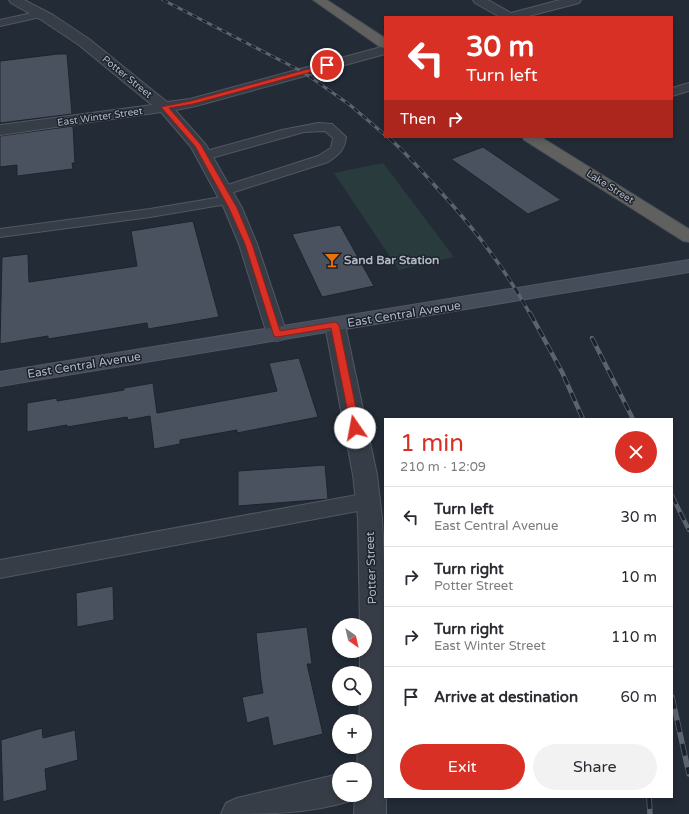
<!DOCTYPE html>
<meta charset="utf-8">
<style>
:root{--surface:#fff;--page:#f2f2f3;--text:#2b2b33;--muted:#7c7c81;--line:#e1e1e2;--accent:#d93025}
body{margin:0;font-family:"Varela Round",sans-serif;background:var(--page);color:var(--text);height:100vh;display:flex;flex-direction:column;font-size:15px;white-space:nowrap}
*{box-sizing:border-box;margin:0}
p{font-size:13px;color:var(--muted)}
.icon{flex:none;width:22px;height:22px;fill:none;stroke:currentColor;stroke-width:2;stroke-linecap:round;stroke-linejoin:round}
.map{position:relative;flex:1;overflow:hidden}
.sheet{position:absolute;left:384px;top:418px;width:289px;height:380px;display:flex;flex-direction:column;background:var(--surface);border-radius:0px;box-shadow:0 2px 6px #0003}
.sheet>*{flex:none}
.top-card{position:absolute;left:384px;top:16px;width:289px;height:122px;border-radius:0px;box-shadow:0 2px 6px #0003;background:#d93025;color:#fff;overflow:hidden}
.needle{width:26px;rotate:146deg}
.buttons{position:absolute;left:332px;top:618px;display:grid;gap:8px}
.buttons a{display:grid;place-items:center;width:40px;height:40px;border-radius:50%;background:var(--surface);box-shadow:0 2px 6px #0003;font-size:20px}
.pin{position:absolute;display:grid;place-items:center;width:34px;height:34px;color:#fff;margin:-17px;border:2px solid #fff;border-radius:50%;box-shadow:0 1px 4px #0007}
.me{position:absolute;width:44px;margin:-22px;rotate:348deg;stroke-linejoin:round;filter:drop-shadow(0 0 3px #0008)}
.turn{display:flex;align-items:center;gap:14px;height:84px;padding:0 16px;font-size:18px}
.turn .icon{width:52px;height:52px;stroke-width:2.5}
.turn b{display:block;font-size:28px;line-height:34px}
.then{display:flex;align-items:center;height:38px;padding:0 16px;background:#0003;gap:8px;font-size:15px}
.round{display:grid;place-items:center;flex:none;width:42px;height:42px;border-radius:21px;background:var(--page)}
.overview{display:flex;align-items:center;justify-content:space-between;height:68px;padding:0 16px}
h1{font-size:24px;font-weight:600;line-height:30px;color:var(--accent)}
.action{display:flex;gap:8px;margin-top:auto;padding:8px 16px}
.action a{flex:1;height:46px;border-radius:24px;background:var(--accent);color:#fff;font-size:16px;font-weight:600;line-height:46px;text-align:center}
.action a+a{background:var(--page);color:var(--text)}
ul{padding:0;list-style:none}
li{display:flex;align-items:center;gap:12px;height:60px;padding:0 16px;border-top:1px solid var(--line)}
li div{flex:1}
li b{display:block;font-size:15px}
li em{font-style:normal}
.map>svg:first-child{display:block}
.green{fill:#293b3c}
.building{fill:#4a5260;stroke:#1e242e}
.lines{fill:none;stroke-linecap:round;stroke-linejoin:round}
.service-casing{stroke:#525862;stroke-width:2}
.minor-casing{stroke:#525862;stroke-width:2}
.secondary-casing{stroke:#525862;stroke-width:2}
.trunk-casing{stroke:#424852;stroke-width:2}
.service{fill:#373d47;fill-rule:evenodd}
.minor{fill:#373d47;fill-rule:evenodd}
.secondary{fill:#454c5a;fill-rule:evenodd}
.trunk{fill:#60605e;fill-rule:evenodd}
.rail-far3-casing{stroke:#5b6370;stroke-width:3}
.rail-far2-casing{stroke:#5b6370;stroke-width:3.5}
.rail-far1-casing{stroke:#5b6370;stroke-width:4.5}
.rail-casing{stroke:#5b6370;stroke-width:5.5}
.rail-far3{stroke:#1c222c;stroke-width:2;stroke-dasharray:5.5;stroke-linecap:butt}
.rail-far2{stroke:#1c222c;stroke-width:2.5;stroke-dasharray:7;stroke-linecap:butt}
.rail-far1{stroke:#1c222c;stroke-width:3;stroke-dasharray:9;stroke-linecap:butt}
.rail{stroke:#1c222c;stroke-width:4;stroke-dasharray:12;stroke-linecap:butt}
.route{fill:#d93025;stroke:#8d1f18}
.labels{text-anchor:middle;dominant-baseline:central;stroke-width:3;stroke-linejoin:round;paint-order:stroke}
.far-street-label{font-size:10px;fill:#b2b8c3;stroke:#1c222c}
.poi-label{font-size:12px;font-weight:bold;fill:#b2b8c3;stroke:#1c222c;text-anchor:start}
.street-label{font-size:12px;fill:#b2b8c3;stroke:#1c222c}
</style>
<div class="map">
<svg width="689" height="814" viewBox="0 0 689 814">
<rect width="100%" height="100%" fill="#232b36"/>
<path class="green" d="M 383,163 L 454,257 L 399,270 L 334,173 Z"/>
<path class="building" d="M 58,54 L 67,54 L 72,114 L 0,123 L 0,61 Z
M 73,126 L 75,163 L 72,163 L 73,169 L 17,176 L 17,165 L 0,167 L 0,136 Z
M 483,147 L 561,200 L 528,214 L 451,159 Z
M 193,221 L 219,317 L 148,329 L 147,323 L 48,339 L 48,336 L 0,344 L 2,257 L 28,254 L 29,282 L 137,266 L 131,231 Z
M 340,225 L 374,286 L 322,297 L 292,234 Z
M 299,358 L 318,417 L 237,433 L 237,430 L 180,440 L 180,444 L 154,449 L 150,416 L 128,420 L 127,417 L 67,427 L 67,425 L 27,432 L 27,403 L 57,398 L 57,401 L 124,390 L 124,388 L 153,383 L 157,413 L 277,391 L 269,363 Z
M 325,465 L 328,499 L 238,506 L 238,471 Z
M 113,586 L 114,620 L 77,627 L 76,593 Z
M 307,627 L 312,664 L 307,664 L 323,734 L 273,746 L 268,717 L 247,723 L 242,697 L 263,693 L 261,681 L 256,633 Z
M 42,728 L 43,738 L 75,730 L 78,760 L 45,769 L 47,790 L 3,802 L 1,740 Z"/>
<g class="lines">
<g class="service-casing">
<path id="service" d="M 41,11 L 46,14 L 45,16 L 0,26 L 0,20 Z
M 689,83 L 689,91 L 672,96 L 672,88 Z
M 318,123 L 332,124 L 346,137 C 345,150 338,155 328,162 L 228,194 L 223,195 L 218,194 L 216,191 L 218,188 L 318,156 L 331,148 L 333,138 L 325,131 L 304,132 L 204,160 L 199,159 L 197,156 L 199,153 L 282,130 Z
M 228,196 L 233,197 L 235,200 L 233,203 L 150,217 L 0,237 L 0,229 L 150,209 Z
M 368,493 L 375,495 L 378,501 L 375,507 L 368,509 L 0,578 L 0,560 Z"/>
</g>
<g class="minor-casing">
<path id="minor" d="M 9,0 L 24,0 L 53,15 L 89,39 L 167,102 L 190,99 L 385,46 L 385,54 L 196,106 L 175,110 L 206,145 L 242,208 L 257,244 L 287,334 L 284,339 L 277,341 L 270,339 L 267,334 L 239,244 L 224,208 L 191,147 L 161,112 L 0,135 L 0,125 L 152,105 L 79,45 L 43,21 L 11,3 Z
M 473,0 L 488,0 L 511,13 L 560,0 L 581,0 L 579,3 L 525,17 L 500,17 L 475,3 Z
M 335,318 L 342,320 L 345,325 L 377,475 L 382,518 L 385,584 L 386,814 L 354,814 L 355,795 L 365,795 L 365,769 L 357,769 L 358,747 L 365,747 L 365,721 L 359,721 L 360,699 L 365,699 L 365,673 L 360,673 L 360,651 L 365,651 L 365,625 L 360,625 L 358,518 L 353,475 L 325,325 L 328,320 Z
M 339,774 L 339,795 L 352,795 L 350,801 C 308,814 266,814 221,814 L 226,803 L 237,798 Z"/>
</g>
<g class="secondary-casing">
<path id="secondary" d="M 689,260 L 689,272 L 0,386 L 0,372 Z"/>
</g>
<g class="trunk-casing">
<path id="trunk" d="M 313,0 L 327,0 L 385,38 L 385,48 L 380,47 Z
M 522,137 L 541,137 L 689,229 L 689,242 L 683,241 L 524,140 Z"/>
</g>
<use href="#service" class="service"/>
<use href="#minor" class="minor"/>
<use href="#secondary" class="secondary"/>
<use href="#trunk" class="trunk"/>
<g class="rail-far3-casing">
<path id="rail-far3" d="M 163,0 L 303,72 L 350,105 L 385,135
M 388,137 L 390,139"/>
</g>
<g class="rail-far2-casing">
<path id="rail-far2" d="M 389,138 C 407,154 422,171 438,189 C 473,227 505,268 530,314"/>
</g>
<g class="rail-far1-casing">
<path id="rail-far1" d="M 530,313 L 562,372 L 583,419
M 592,338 L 633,419
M 672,496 L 689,530"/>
</g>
<g class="rail-casing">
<path id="rail" d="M 672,697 L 689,774
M 649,797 L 650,814"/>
</g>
<use href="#rail-far3" class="rail-far3"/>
<use href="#rail-far2" class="rail-far2"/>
<use href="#rail-far1" class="rail-far1"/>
<use href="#rail" class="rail"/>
</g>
<path class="route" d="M 327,64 L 330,65 L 329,67 L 193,104 L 169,108 L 201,145 L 237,208 L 252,244 L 280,331 L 335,322 L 339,325 L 360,428 L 355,431 L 351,428 L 331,328 L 277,337 L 274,336 L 245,244 L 229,208 L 195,146 L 161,107 L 191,101 Z"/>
<defs>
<g id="bar-bare" transform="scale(1.2)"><path d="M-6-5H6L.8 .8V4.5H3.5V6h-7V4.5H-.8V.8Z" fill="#e8710a" stroke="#1c222c" stroke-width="2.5" paint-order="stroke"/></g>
</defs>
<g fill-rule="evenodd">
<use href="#bar-bare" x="332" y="260"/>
</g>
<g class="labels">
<g class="far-street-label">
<text transform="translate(127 77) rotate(39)">Potter Street</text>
<text transform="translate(100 117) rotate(-8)">East Winter Street</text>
<text transform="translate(610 187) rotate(32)">Lake Street</text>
</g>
<g class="poi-label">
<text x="344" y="260">Sand Bar Station</text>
</g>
<g class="street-label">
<text transform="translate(404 314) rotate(-9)">East Central Avenue</text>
<text transform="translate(84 365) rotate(-9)">East Central Avenue</text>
<text transform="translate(371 568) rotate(-92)">Potter Street</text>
</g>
</g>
</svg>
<div class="buttons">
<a><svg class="needle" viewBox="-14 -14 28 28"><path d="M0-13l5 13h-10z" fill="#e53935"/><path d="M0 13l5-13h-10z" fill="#7c7c81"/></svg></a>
<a><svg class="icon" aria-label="search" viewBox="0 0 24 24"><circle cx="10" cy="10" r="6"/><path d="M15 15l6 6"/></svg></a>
<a>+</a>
<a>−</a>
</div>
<div class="pin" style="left:327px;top:65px;background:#d93025"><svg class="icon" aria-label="arrive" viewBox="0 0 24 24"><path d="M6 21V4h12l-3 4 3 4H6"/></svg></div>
<svg class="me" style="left:355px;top:428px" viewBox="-20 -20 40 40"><circle r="19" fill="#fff"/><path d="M0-13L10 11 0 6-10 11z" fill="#d93025"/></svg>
<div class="top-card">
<div class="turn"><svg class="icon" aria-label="left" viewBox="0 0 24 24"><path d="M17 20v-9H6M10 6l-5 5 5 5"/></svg><div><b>30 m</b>Turn left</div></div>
<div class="then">Then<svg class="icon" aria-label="right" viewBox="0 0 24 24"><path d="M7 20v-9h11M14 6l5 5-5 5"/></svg></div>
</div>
<section class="sheet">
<div class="overview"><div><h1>1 min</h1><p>210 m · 12:09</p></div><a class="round" style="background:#d93025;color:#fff"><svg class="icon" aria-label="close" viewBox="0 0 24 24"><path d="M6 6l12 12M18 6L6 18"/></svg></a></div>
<ul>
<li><svg class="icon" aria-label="left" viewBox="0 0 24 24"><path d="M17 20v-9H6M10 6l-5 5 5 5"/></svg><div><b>Turn left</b><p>East Central Avenue</p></div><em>30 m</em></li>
<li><svg class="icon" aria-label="right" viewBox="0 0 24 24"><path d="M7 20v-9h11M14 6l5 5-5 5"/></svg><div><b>Turn right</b><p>Potter Street</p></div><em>10 m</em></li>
<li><svg class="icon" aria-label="right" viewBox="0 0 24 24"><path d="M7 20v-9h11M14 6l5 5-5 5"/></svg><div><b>Turn right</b><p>East Winter Street</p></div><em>110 m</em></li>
<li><svg class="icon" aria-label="arrive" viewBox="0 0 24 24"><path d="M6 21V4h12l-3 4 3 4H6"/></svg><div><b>Arrive at destination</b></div><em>60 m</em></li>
</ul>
<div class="action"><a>Exit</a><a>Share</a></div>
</section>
</div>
